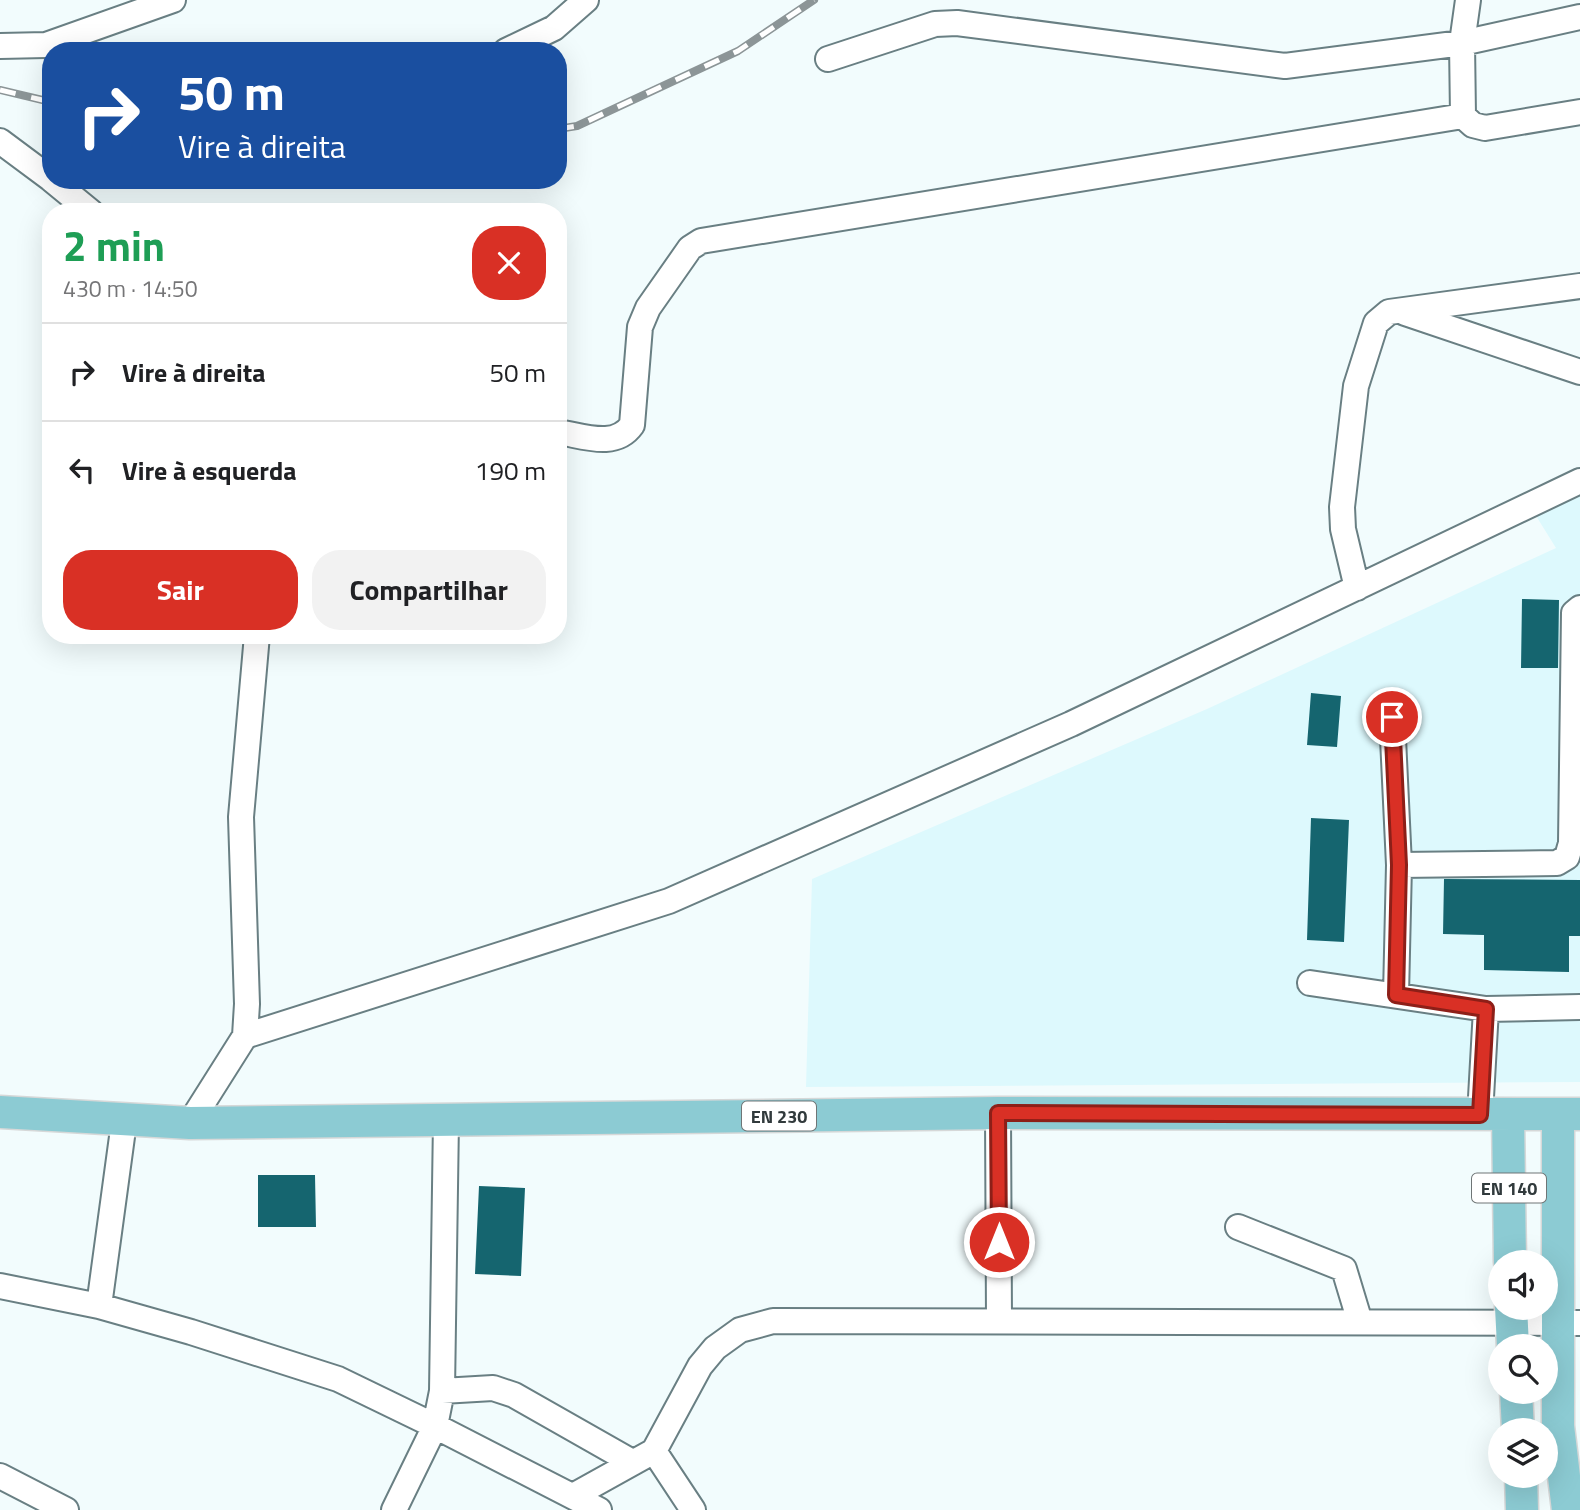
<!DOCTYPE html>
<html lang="pt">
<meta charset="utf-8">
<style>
:root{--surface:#fff;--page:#f2f2f2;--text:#202124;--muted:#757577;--line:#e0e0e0;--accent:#d93025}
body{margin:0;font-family:"Titillium Web",sans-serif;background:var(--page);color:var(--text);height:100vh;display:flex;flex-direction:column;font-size:26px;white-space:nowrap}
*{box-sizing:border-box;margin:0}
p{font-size:23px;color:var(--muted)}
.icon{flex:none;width:38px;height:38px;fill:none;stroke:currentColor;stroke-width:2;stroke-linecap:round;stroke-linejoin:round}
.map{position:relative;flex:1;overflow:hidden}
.side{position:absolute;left:42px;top:203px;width:525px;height:441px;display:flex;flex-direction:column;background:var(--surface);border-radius:28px;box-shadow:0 7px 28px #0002}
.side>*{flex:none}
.guide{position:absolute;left:42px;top:42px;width:525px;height:147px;border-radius:28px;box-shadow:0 7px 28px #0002;background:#1a4fa0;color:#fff;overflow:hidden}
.buttons{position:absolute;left:1488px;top:1250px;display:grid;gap:14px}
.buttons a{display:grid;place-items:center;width:70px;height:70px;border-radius:50%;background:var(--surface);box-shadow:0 7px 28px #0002;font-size:35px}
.pin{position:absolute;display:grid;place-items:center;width:60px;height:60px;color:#fff;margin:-30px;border:4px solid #fff;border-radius:50%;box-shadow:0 2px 7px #0007}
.me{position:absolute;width:77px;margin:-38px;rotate:0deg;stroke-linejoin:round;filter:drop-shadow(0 0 5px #0008)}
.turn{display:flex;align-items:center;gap:24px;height:147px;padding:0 21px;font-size:32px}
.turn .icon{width:91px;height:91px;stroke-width:2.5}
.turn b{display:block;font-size:49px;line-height:60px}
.round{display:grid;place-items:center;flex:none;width:74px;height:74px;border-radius:28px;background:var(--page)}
.overview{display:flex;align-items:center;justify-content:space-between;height:119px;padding:0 21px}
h1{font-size:42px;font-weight:700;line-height:52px;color:#1e9e55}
.button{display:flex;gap:14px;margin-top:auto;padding:14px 21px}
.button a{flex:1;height:80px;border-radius:28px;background:var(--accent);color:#fff;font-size:28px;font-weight:700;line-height:80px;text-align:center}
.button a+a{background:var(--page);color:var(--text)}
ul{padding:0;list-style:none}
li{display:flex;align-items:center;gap:21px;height:98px;padding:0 21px;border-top:2px solid var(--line)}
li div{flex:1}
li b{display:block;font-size:26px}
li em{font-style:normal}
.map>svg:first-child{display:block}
.built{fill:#ddf9fd}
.building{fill:#15656f}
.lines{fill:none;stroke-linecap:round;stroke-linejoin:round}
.minor-casing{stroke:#697f83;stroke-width:28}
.major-casing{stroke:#d6d8d8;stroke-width:35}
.minor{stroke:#fff;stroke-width:24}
.major{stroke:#8ccbd3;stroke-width:32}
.rail-casing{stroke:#8c9597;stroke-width:8}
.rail{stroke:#fff;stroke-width:5;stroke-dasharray:16;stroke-linecap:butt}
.route-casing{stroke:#8d1f18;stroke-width:18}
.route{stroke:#d93025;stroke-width:12}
.labels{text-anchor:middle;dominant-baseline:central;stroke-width:7;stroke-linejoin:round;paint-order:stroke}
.shield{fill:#fff;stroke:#6f7576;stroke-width:2}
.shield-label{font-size:18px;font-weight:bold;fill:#313a3c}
</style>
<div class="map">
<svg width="1580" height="1510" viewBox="0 0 1580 1510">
<rect width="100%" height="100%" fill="#f2fcfd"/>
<path class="built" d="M 1580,492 L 1580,1082 L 806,1087 L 812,879 L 1207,709 L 1556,548 L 1533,511 Z"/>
<path class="building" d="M 1522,599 L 1559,600 L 1558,668 L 1521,668 Z
M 1311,693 L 1341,696 L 1337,747 L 1307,745 Z
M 1311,818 L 1349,820 L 1344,942 L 1307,940 Z
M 1444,879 L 1580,880 L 1580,936 L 1569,936 L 1569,972 L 1484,970 L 1484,935 L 1443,934 Z
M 258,1175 L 315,1175 L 316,1227 L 258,1227 Z
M 479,1186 L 525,1188 L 521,1276 L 475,1274 Z"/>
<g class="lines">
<g class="minor-casing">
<path id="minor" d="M 0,46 L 46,45 L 173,0
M 506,51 L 554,28 L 586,0
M 828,59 L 935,24 L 957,23 L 1285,66 L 1462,43 L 1580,17
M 1463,116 L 1462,43 L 1468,0
M 0,141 L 51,179
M 52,180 L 91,212
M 1405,313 L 1580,372
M 558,432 C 584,436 615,449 632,425 L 640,327 L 648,308 L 690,248 L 701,241 L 1463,116 L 1473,125 L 1485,128 L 1580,112
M 1357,588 L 1343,529 L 1342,507 L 1356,386 L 1376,323 L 1389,312 L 1580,286
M 1392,717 L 1399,865 L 1396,995
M 1399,865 L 1557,863 L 1567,857 L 1571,843 L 1574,613 L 1580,608
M 1310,983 L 1486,1009 L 1580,1007
M 245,1036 L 669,901 L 1071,724 L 1580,481
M 998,1113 L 999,1320
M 1480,1115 L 1486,1009
M 446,1120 L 442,1391 L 435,1426 L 599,1510
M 190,1123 L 245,1036 L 247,1004 L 241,817 L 257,635
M 1238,1227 L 1344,1269 L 1360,1322
M 0,1286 L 99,1306 L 191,1332 L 338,1379 L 435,1426 L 394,1510
M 99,1306 L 124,1122
M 442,1391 L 493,1388 L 514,1395 L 632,1462
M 654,1451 L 693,1510
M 0,1476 L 66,1510
M 573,1496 L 654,1451 L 700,1366 L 715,1348 L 740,1330 L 773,1321 L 1580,1323"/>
</g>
<g class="major-casing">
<path id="major" d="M 0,1112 L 190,1123 L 998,1113 L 1580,1114
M 1558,1114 L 1558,1426 L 1568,1510
M 1508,1115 L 1510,1262
M 1511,1307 L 1513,1346
M 1516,1391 L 1518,1430
M 1521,1475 L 1522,1510"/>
</g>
<use href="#minor" class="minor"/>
<use href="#major" class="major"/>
<g class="rail-casing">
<path id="rail" d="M 0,90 L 51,102
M 558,129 L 577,126 L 738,51 L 814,0"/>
</g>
<use href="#rail" class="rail"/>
</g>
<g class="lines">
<g class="route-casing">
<path id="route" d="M 999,1242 L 998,1113 L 1480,1115 L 1486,1009 L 1396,995 L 1399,865 L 1392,717"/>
</g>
<use href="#route" class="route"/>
</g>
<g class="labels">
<g class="shield">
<rect x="742" y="1101.5" width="74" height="29" rx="5"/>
<rect x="1472" y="1173.5" width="74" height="29" rx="5"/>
</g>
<g class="shield-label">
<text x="779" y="1116">EN 230</text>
<text x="1509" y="1188">EN 140</text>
</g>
</g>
</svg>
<div class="buttons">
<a><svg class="icon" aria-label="sound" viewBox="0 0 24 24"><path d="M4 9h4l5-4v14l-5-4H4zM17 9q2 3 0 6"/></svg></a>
<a><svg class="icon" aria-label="search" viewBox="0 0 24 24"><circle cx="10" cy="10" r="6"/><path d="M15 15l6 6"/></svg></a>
<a><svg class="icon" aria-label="layers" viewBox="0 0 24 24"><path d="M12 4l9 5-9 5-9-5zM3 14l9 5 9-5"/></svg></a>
</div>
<div class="pin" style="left:1392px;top:717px;background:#d93025"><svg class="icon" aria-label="arrive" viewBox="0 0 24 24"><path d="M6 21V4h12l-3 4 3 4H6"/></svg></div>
<svg class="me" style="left:999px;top:1242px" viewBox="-20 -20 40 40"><circle r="17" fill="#d93025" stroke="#fff" stroke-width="3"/><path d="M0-11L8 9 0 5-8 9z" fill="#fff"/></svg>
<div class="guide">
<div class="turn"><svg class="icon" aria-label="right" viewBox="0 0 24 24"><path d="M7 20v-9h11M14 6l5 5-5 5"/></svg><div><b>50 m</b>Vire à direita</div></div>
</div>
<section class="side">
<div class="overview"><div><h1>2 min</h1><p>430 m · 14:50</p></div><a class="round" style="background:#d93025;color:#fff"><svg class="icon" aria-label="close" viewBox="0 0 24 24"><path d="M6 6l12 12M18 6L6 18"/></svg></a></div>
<ul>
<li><svg class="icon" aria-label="right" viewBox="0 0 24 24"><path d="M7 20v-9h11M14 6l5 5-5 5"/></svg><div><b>Vire à direita</b></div><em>50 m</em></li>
<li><svg class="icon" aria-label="left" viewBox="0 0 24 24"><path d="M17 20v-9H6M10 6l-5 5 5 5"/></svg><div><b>Vire à esquerda</b></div><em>190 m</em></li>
</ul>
<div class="button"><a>Sair</a><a>Compartilhar</a></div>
</section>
</div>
